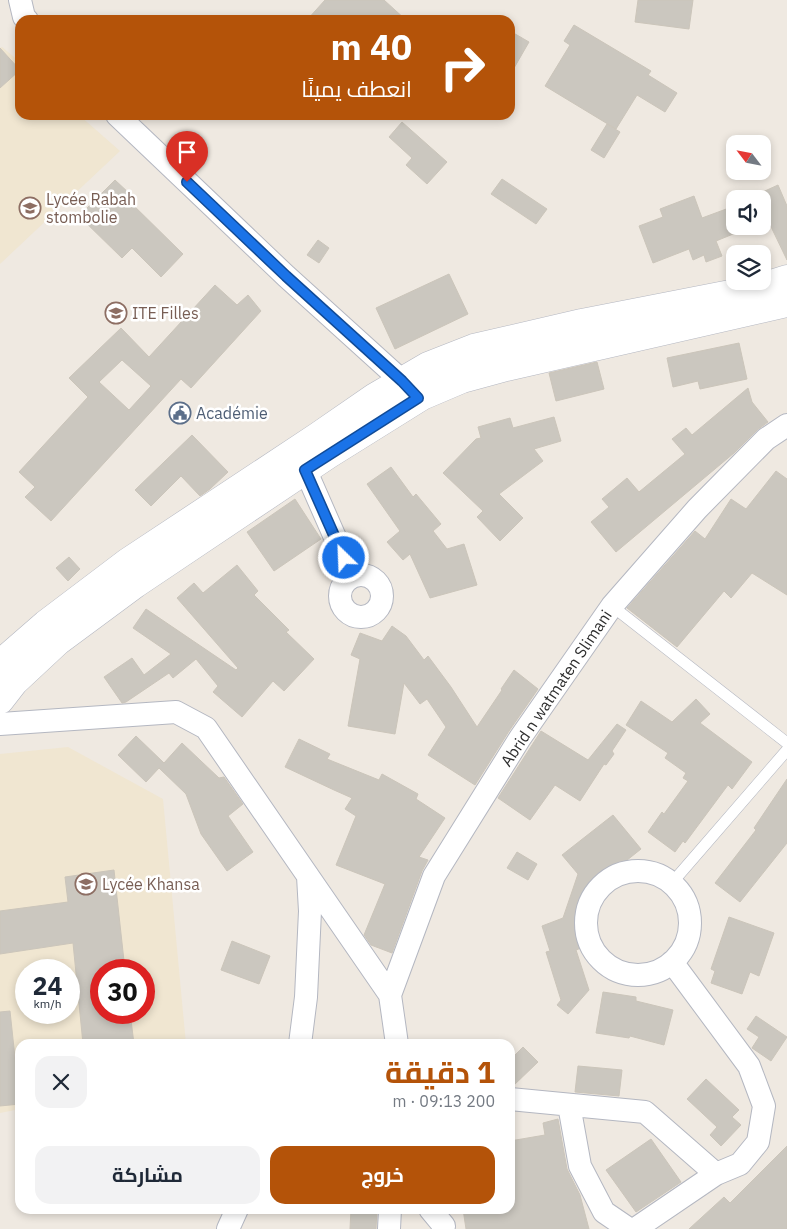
<!DOCTYPE html>
<html lang="ar">
<meta charset="utf-8">
<style>
:root{--surface:#fff;--page:#f2f2f3;--text:#1f2937;--muted:#747a83;--accent:#b45309}
body{margin:0;font-family:"IBM Plex Sans",Cairo,sans-serif;background:var(--page);color:var(--text);direction:rtl;height:100vh;display:flex;flex-direction:column;font-size:19px;white-space:nowrap}
*{box-sizing:border-box;margin:0}
p{font-size:16px;color:var(--muted)}
.icon{flex:none;width:28px;height:28px;fill:none;stroke:currentColor;stroke-width:2;stroke-linecap:round;stroke-linejoin:round}
.map{position:relative;flex:1;overflow:hidden;direction:ltr}
.sheet{position:absolute;left:15px;top:1039px;width:500px;height:175px;display:flex;flex-direction:column;background:var(--surface);border-radius:15px;box-shadow:0 2px 8px #0003;direction:rtl}
.sheet>*{flex:none}
.banner{position:absolute;left:15px;top:15px;width:500px;height:105px;border-radius:15px;box-shadow:0 2px 8px #0003;direction:rtl;background:#b45309;color:#fff;overflow:hidden}
.needle{width:32px;rotate:302deg}
.fabs{position:absolute;left:726px;top:135px;display:grid;gap:10px}
.fabs a{display:grid;place-items:center;width:45px;height:45px;border-radius:10px;background:var(--surface);box-shadow:0 2px 8px #0003;font-size:25px}
.speed{position:absolute;left:15px;top:959px;display:flex;gap:10px;font-size:25px;font-weight:700;text-align:center}
.speed>*{display:grid;place-content:center;width:65px;height:65px;border-radius:50%;background:var(--surface);box-shadow:0 2px 8px #0003;line-height:1}
.speed small{font-size:12px;font-weight:400}
.speed .limit{border:8px solid #d22;background:#fff;color:#111}
.pin{position:absolute;display:grid;place-items:center;width:42px;height:42px;color:#fff;margin:-51px -21px;border-radius:50% 50% 50% 0;rotate:-45deg;box-shadow:0 0 5px #0007}
.pin .icon{rotate:45deg}
.me{position:absolute;width:55px;margin:-28px;rotate:336deg;stroke-linejoin:round;filter:drop-shadow(0 0 4px #0008)}
.turn{display:flex;align-items:center;gap:18px;height:105px;padding:0 20px;font-size:22px}
.turn .icon{width:65px;height:65px;stroke-width:2.5}
.turn b{display:block;font-size:35px;line-height:42px}
.round{display:grid;place-items:center;flex:none;width:52px;height:52px;border-radius:15px;background:var(--page)}
.headline{display:flex;align-items:center;justify-content:space-between;height:85px;padding:0 20px}
h1{font-size:30px;font-weight:700;line-height:38px;color:var(--accent)}
.action{display:flex;gap:10px;margin-top:auto;padding:10px 20px}
.action a{flex:1;height:58px;border-radius:15px;background:var(--accent);color:#fff;font-size:20px;font-weight:700;line-height:58px;text-align:center}
.action a+a{background:var(--page);color:var(--text)}
.map>svg:first-child{display:block}
.education{fill:#f0e6d1;fill-rule:evenodd}
.building{fill:#cbc7bf;stroke:#cbc5ba;fill-rule:evenodd}
.lines{fill:none;stroke-linecap:round;stroke-linejoin:round}
.lane-casing{stroke:#b4b7c1;stroke-width:12}
.street-casing{stroke:#b4b7c1;stroke-width:24}
.secondary-casing{stroke:#b4b7c1;stroke-width:29}
.lane{stroke:#fff;stroke-width:11}
.street{stroke:#fff;stroke-width:22}
.secondary{stroke:#fff;stroke-width:28}
.route-casing{stroke:#114b97;stroke-width:12}
.route{stroke:#1a73e8;stroke-width:9}
.labels{text-anchor:middle;dominant-baseline:central;stroke-width:5;stroke-linejoin:round;paint-order:stroke}
.education-label{font-size:16px;fill:#785e54;stroke:#fff;text-anchor:start}
.service-label{font-size:16px;fill:#4e5e75;stroke:#fff;text-anchor:start}
.street-label{font-size:16px;fill:#2e2e2e;stroke:#fff}
</style>
<div class="map">
<svg width="787" height="1229" viewBox="0 0 787 1229">
<rect width="100%" height="100%" fill="#efe9e1"/>
<path class="education" d="M 2,47 L 20,62 L 20,115 L 79,115 L 120,151 L 0,264 L 0,48 Z
M 68,747 L 163,799 L 186,1044 L 20,1044 L 20,1109 L 0,1113 L 0,754 ZM 26,970 L 69,970 L 69,1012 L 26,1012 ZM 101,970 L 144,970 L 144,1012 L 101,1012 Z"/>
<path class="building" d="M 325,0 L 384,0 L 406,20 L 307,20 Z
M 638,0 L 693,0 L 689,29 L 635,22 Z
M 574,25 L 651,71 L 648,75 L 677,93 L 665,112 L 637,95 L 616,129 L 545,86 L 570,45 L 564,41 Z
M 510,31 L 529,42 L 510,75 Z
M 0,48 L 20,70 L 0,88 Z
M 402,122 L 447,162 L 427,184 L 406,165 L 412,158 L 389,137 Z
M 607,124 L 620,132 L 604,158 L 591,150 Z
M 502,179 L 547,209 L 536,224 L 491,194 Z
M 115,180 L 130,194 L 126,198 L 183,254 L 161,277 L 132,248 L 122,258 L 79,216 Z
M 778,185 L 787,206 L 787,260 L 762,208 L 762,199 L 758,199 L 756,195 Z
M 694,196 L 702,218 L 729,208 L 738,232 L 716,241 L 722,256 L 706,262 L 704,255 L 693,260 L 689,249 L 653,263 L 639,226 L 663,217 L 660,209 Z
M 318,240 L 329,248 L 319,263 L 307,255 Z
M 449,274 L 468,314 L 395,349 L 376,308 Z
M 215,285 L 237,305 L 248,295 L 261,311 L 191,388 L 181,379 L 51,521 L 25,497 L 35,487 L 19,472 L 88,397 L 69,378 L 121,328 L 149,357 ZM 122,360 L 151,386 L 129,410 L 99,382 Z
M 739,343 L 747,379 L 700,389 L 698,381 L 673,387 L 667,358 Z
M 597,362 L 604,389 L 556,401 L 549,373 Z
M 748,388 L 752,402 L 768,422 L 757,430 L 734,453 L 616,552 L 591,522 L 609,507 L 602,499 L 627,478 L 639,492 L 685,454 L 672,439 L 686,428 L 692,435 Z
M 554,417 L 561,441 L 534,449 L 543,461 L 499,494 L 523,518 L 500,541 L 477,517 L 483,511 L 443,473 L 476,439 L 481,438 L 478,427 L 510,418 L 513,428 Z
M 192,435 L 228,472 L 210,489 L 200,496 L 181,476 L 151,506 L 135,490 Z
M 391,467 L 413,497 L 416,494 L 441,524 L 433,531 L 447,549 L 464,544 L 477,585 L 430,598 L 410,554 L 403,560 L 387,542 L 400,531 L 367,484 Z
M 776,471 L 787,479 L 787,595 L 752,573 L 731,598 L 724,591 L 677,647 L 627,608 L 695,531 L 705,539 L 731,499 L 746,509 Z
M 295,499 L 321,539 L 274,571 L 247,532 Z
M 69,557 L 80,569 L 68,581 L 56,568 Z
M 237,565 L 258,591 L 254,595 L 289,630 L 286,632 L 314,659 L 284,691 L 273,681 L 242,717 L 213,692 L 218,686 L 196,659 L 173,678 L 169,673 L 126,702 L 122,703 L 104,677 L 132,658 L 144,675 L 171,654 L 133,628 L 146,609 L 236,670 L 238,668 L 177,598 L 194,583 L 203,593 Z
M 392,626 L 406,636 L 424,660 L 428,656 L 451,687 L 477,727 L 502,690 L 501,689 L 514,670 L 538,689 L 509,731 L 475,785 L 428,755 L 446,727 L 427,699 L 420,704 L 404,683 L 395,734 L 348,726 L 360,659 L 351,655 L 360,633 L 382,641 Z
M 696,699 L 710,714 L 700,723 L 752,762 L 732,789 L 728,785 L 685,843 L 683,841 L 675,852 L 648,832 L 662,812 L 664,814 L 688,781 L 683,778 L 686,773 L 665,758 L 668,753 L 626,725 L 641,701 L 672,722 Z
M 617,724 L 626,730 L 612,751 L 614,754 L 606,765 L 604,764 L 580,801 L 555,785 L 530,820 L 498,798 L 541,731 L 588,760 Z
M 136,736 L 164,763 L 182,743 L 219,778 L 224,777 L 243,804 L 228,816 L 253,852 L 227,871 L 201,834 L 186,794 L 159,768 L 146,782 L 118,755 Z
M 299,739 L 330,754 L 327,759 L 379,780 L 382,774 L 418,794 L 416,799 L 445,818 L 419,857 L 428,860 L 422,871 L 392,953 L 371,945 L 364,935 L 385,884 L 336,865 L 356,816 L 345,809 L 352,798 L 334,790 L 285,767 Z
M 787,779 L 787,843 L 740,902 L 715,883 L 756,830 L 754,828 Z
M 613,815 L 641,849 L 587,892 L 578,921 L 586,946 L 576,950 L 589,990 L 568,1014 L 557,1005 L 561,1000 L 546,952 L 550,951 L 542,926 L 563,918 L 578,874 L 562,855 Z
M 517,852 L 537,864 L 528,880 L 507,868 Z
M 114,870 L 125,970 L 101,970 L 101,1012 L 130,1012 L 134,1044 L 83,1044 L 73,943 L 0,954 L 0,911 L 68,902 L 65,877 Z
M 729,917 L 774,933 L 759,976 L 750,972 L 742,994 L 711,983 L 715,971 L 711,969 Z
M 232,941 L 270,956 L 259,984 L 221,970 Z
M 603,992 L 636,997 L 636,1001 L 673,1010 L 664,1045 L 630,1036 L 629,1038 L 596,1033 Z
M 10,1011 L 20,1104 L 0,1106 L 0,1012 Z
M 756,1016 L 787,1037 L 771,1061 L 752,1048 L 759,1037 L 747,1029 Z
M 523,1047 L 538,1062 L 513,1086 L 510,1086 L 510,1060 Z
M 578,1066 L 622,1070 L 619,1096 L 575,1092 Z
M 706,1079 L 739,1110 L 732,1117 L 741,1125 L 721,1146 L 710,1135 L 717,1127 L 687,1099 Z
M 558,1119 L 567,1169 L 580,1195 L 589,1229 L 466,1229 L 463,1209 L 510,1209 L 510,1141 L 545,1135 L 543,1123 Z
M 651,1139 L 681,1182 L 636,1212 L 606,1170 Z
M 787,1146 L 787,1229 L 689,1229 L 724,1197 L 730,1203 Z
M 351,1209 L 377,1209 L 376,1229 L 350,1229 Z"/>
<g class="lines">
<g class="lane-casing">
<path id="lane" d="M 612,606 L 787,743
M 671,884 L 787,750"/>
</g>
<g class="street-casing">
<path id="street" d="M 20,0 L 24,17 L 27,20
M 117,115 L 286,276 L 402,381 L 413,392
M 305,469 L 352,576
M340 596a21 21 0 1 1 42 0a21 21 0 1 1-42 0Z
M 0,724 L 176,712 L 206,728 L 390,995 L 397,1044
M586 923a52 52 0 1 1 104 0a52 52 0 1 1-104 0Z
M 390,995 L 434,876 L 520,738 L 612,606 L 697,509 L 766,439 L 787,425
M 300,1044 L 306,997 L 310,911 L 308,876
M 510,1099 L 645,1112 L 716,1174
M 569,1105 L 580,1166 L 604,1212 L 629,1229
M 430,1209 L 444,1226
M 228,1229 L 237,1209
M 389,1229 L 390,1209
M 635,1229 L 716,1174 L 740,1164 L 758,1142 L 764,1106 L 749,1066 L 672,962"/>
</g>
<g class="secondary-casing">
<path id="secondary" d="M 0,664 L 46,624 L 128,562 L 317,437 L 375,397 L 428,366 L 474,348 L 582,323 L 756,289 L 787,279
M 0,700 L 14,682 L 58,641 L 135,584 L 329,454 L 422,396 L 462,379 L 506,367 L 787,303"/>
</g>
<use href="#lane" class="lane"/>
<use href="#street" class="street"/>
<use href="#secondary" class="secondary"/>
</g>
<g class="lines">
<g class="route-casing">
<path id="route" d="M 187,182 L 286,276 L 402,381 L 418,398 L 305,470 L 344,558"/>
</g>
<use href="#route" class="route"/>
</g>
<defs>
<g id="school-ring" transform="scale(1.125)"><circle r="9.5" fill="#fff" stroke="#8d6e63" stroke-width="1.5"/><path d="M0-5L7-2L0 1L-7-2ZM-4 1L0 2.5L4 1V4Q0 6-4 4Z" fill="#8d6e63"/></g>
<g id="university-ring" transform="scale(1.125)"><circle r="9.5" fill="#fff" stroke="#8d6e63" stroke-width="1.5"/><path d="M0-5L7-2L0 1L-7-2ZM-4 1L0 2.5L4 1V4Q0 6-4 4Z" fill="#8d6e63"/></g>
<g id="civic-ring" transform="scale(1.125)"><circle r="9.5" fill="#fff" stroke="#5c6f8a" stroke-width="1.5"/><path d="M-.6-6.5H3V-4.5H.6V-3L4-1V1h2V6H-6V1h2V-1L-.6-3ZM-1.2 2.5V6h2.4V2.5Z" fill="#5c6f8a"/></g>
</defs>
<g fill-rule="evenodd">
<use href="#school-ring" x="30" y="208"/>
<use href="#university-ring" x="116" y="313"/>
<use href="#civic-ring" x="180" y="413"/>
<use href="#school-ring" x="86" y="884"/>
</g>
<g class="labels">
<g class="education-label">
<text x="46" y="199">Lycée Rabah<tspan x="46" dy="18">stombolie</tspan></text>
<text x="132" y="313">ITE Filles</text>
<text x="102" y="884">Lycée Khansa</text>
</g>
<g class="service-label">
<text x="196" y="413">Académie</text>
</g>
<g class="street-label">
<text transform="translate(556 688) rotate(-56)">Abrid n watmaten Slimani</text>
</g>
</g>
</svg>
<div class="fabs">
<a><svg class="needle" viewBox="-14 -14 28 28"><path d="M0-13l5 13h-10z" fill="#e53935"/><path d="M0 13l5-13h-10z" fill="#747a83"/></svg></a>
<a><svg class="icon" aria-label="sound" viewBox="0 0 24 24"><path d="M4 9h4l5-4v14l-5-4H4zM17 9q2 3 0 6"/></svg></a>
<a><svg class="icon" aria-label="layers" viewBox="0 0 24 24"><path d="M12 4l9 5-9 5-9-5zM3 14l9 5 9-5"/></svg></a>
</div>
<div class="speed"><div>24<small>km/h</small></div><div class="limit">30</div></div>
<div class="pin" style="left:187px;top:182px;background:#d93025"><svg class="icon" aria-label="arrive" viewBox="0 0 24 24"><path d="M6 21V4h12l-3 4 3 4H6"/></svg></div>
<svg class="me" style="left:344px;top:558px" viewBox="-20 -20 40 40"><circle r="17" fill="#1a73e8" stroke="#fff" stroke-width="3"/><path d="M0-11L8 9 0 5-8 9z" fill="#fff"/></svg>
<div class="banner">
<div class="turn"><svg class="icon" aria-label="right" viewBox="0 0 24 24"><path d="M7 20v-9h11M14 6l5 5-5 5"/></svg><div><b>40 m</b>انعطف يمينًا</div></div>
</div>
<section class="sheet">
<div class="headline"><div><h1>1 دقيقة</h1><p>200 m · 09:13</p></div><a class="round"><svg class="icon" aria-label="close" viewBox="0 0 24 24"><path d="M6 6l12 12M18 6L6 18"/></svg></a></div>
<div class="action"><a>خروج</a><a>مشاركة</a></div>
</section>
</div>
